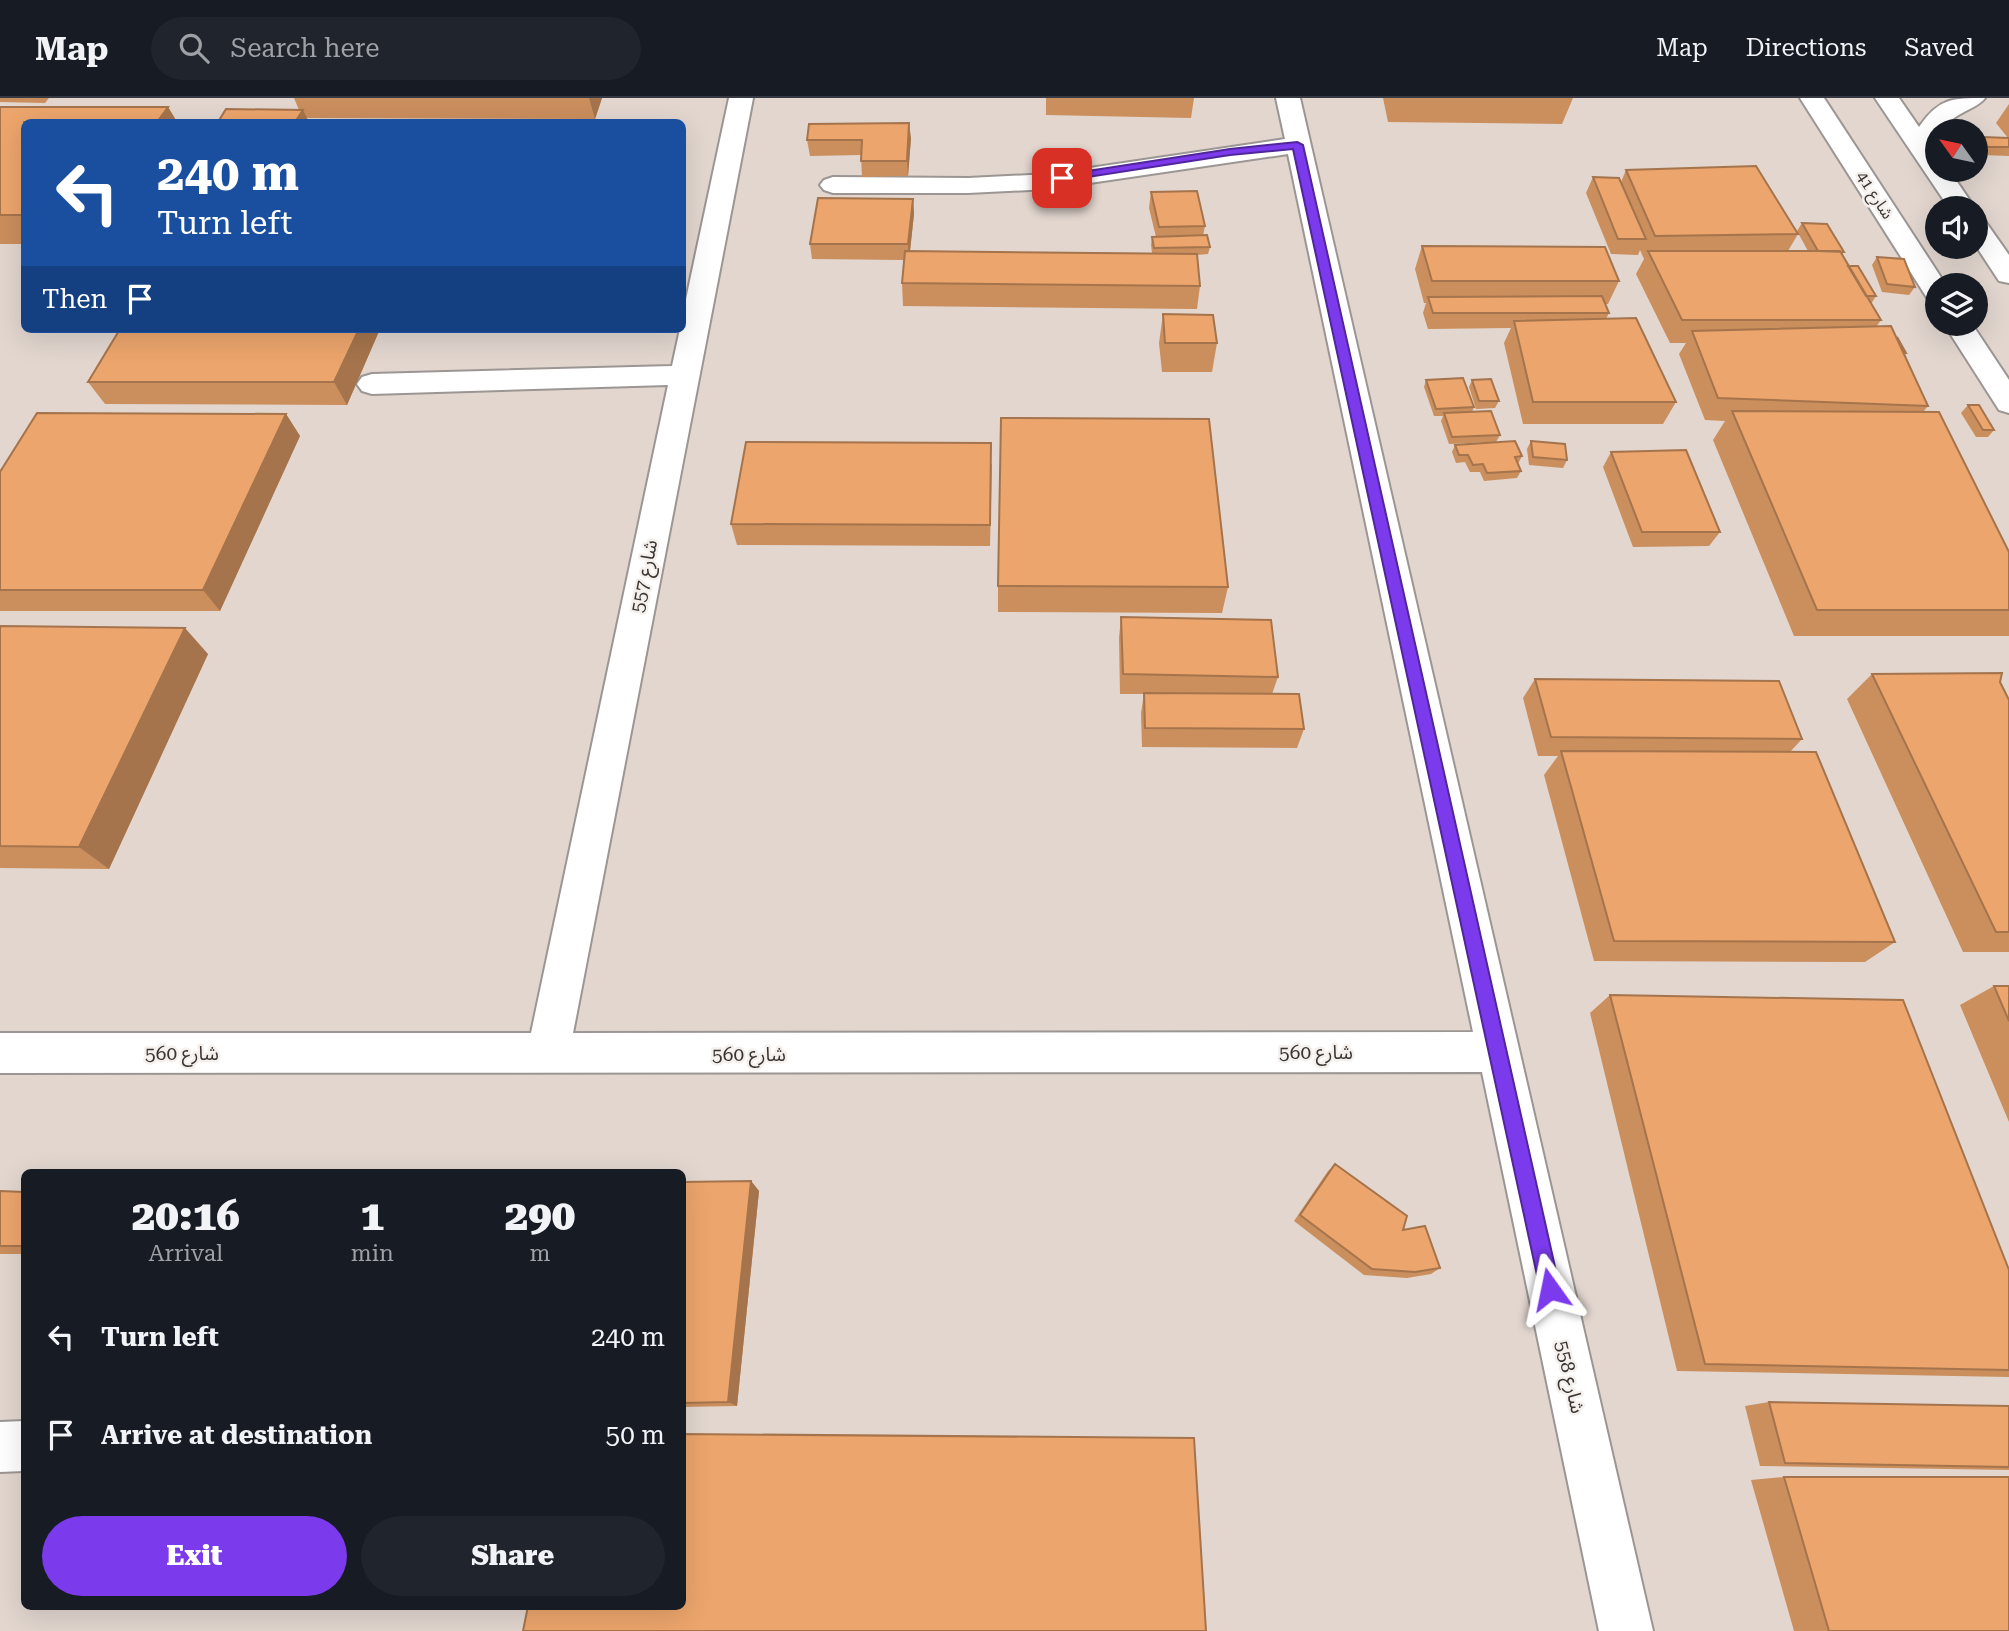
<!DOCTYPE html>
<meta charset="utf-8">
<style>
:root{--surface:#171b24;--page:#20242c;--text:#f1f3f6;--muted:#9ea1a6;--line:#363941;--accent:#7c3aed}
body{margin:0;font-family:"Roboto Serif","Noto Sans Arabic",serif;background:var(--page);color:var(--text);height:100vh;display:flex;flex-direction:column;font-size:26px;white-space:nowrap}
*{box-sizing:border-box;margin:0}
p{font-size:23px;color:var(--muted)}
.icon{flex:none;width:38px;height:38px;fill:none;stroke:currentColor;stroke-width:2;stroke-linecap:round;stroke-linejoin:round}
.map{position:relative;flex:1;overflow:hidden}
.drawer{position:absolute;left:21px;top:1071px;width:665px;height:441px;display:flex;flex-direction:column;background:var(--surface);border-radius:10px;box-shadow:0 7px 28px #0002}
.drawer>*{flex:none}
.banner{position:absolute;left:21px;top:21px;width:665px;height:214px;border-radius:10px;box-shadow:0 7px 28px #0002;background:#1a4fa0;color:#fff;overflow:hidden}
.needle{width:46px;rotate:303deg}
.tools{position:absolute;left:1925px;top:21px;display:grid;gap:14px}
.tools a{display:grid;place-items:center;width:63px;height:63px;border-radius:50%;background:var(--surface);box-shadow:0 7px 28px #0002;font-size:35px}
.pin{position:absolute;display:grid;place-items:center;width:60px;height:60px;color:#fff;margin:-30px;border-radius:14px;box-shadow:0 4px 10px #0006}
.me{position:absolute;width:77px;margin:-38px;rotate:348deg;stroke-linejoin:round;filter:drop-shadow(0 0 5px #0008)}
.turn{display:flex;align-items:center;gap:24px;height:147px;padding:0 21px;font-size:32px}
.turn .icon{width:91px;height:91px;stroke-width:2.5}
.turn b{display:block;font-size:49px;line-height:60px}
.then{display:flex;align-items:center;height:66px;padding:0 21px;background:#0003;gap:14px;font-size:26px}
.eta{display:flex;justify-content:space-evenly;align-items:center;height:119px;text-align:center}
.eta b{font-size:42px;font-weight:800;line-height:49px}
.primary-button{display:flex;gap:14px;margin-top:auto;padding:14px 21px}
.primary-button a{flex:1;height:80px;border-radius:42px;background:var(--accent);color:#fff;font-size:28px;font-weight:800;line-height:80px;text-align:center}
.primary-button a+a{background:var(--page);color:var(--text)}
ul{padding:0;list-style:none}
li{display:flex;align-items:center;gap:21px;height:98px;padding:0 21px}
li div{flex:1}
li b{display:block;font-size:26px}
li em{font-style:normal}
header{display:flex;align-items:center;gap:42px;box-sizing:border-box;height:98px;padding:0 35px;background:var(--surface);border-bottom:2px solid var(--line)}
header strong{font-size:33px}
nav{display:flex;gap:38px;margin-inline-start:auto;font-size:24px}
.search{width:490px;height:63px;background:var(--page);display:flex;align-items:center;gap:18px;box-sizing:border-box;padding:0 24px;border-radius:38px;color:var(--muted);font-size:26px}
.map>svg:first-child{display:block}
.built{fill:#e2d6cf;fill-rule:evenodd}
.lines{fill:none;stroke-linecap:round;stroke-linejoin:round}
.minor-casing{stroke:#9b9693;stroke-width:4}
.minor{fill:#fff;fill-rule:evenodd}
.wall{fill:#cb8e5d}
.shaded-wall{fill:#a5744c}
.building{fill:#eca56c;stroke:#a5744c;stroke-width:2}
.route{fill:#7c3aed;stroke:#51269a;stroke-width:2}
.labels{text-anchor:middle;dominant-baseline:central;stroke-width:5;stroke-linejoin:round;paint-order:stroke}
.far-street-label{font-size:16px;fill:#373433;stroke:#f6f0ed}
.street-label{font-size:19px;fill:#373433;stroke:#f6f0ed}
</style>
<header>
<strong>Map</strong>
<div class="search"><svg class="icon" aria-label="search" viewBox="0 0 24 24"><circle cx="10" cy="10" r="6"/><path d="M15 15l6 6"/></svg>Search here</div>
<nav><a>Map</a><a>Directions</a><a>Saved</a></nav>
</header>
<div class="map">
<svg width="2009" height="1533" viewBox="0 0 2009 1533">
<rect width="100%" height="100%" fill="#e9e3e0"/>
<path class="built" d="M 0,0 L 2009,0 L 2009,1533 L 0,1533 ZM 24,24 L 682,24 L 682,231 L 24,231 ZM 1937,33 L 1976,33 L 1976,72 L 1937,72 ZM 1937,110 L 1976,110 L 1976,149 L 1937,149 ZM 1937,187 L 1976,187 L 1976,226 L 1937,226 ZM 24,1074 L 682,1074 L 682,1508 L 24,1508 Z"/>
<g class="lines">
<g class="minor-casing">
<path id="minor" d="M 729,0 L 753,0 L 573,935 L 1473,934 L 1288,56 L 1049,91 L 968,95 L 833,95 L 824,92 L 820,87 L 824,82 L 833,79 L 968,80 L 1049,76 L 1285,41 L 1276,0 L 1300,0 L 1653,1533 L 1599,1533 L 1482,974 L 0,975 L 0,935 L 531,935 L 668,287 L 372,296 L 362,293 L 357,286 L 362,279 L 372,276 L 672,268 L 680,231 L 682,231 L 682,220 Z
M 1800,0 L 1824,0 L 1946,187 L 1937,187 L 1937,202 L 1927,200 Z
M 1875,0 L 1899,0 L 1919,29 C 1939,0 1952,0 1985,0 C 1976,12 1955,13 1941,33 L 1937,33 L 1935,52 L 1937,55 L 1937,72 L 1949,72 L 1975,110 L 1949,110 Z
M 1976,121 L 1985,123 L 2009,157 L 2009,185 L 1999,183 L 1976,148 Z
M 1944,226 L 1972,226 L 2009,282 L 2009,315 L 1999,312 Z
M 24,1323 L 24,1373 L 0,1374 L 0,1324 Z"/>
</g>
<use href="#minor" class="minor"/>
</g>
<path class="wall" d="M 0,0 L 49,0 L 45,5 L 0,4 Z
M 294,0 L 602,0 L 595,21 L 307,20 L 299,12 Z
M 1046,0 L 1194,0 L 1191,20 L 1046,17 Z
M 1383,0 L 1573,0 L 1562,26 L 1388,24 Z
M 2009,6 L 2009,58 L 1982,57 L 1976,47 L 1982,39 L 2008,40 L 1996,25 Z
M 0,9 L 168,9 L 177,24 L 24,24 L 24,146 L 0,146 Z
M 911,40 L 908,78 L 862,79 L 861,57 L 810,58 L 807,42 Z
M 1626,72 L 1798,136 L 1788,153 L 1808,153 L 1797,133 L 1802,125 L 1844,154 L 1842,157 L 1848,168 L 1876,198 L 1871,206 L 1881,222 L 1876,229 L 1897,239 L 1906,255 L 1905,257 L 1928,308 L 1923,314 L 2009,454 L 2009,538 L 1794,538 L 1713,342 L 1725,323 L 1705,322 L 1679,256 L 1686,245 L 1670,245 L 1636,176 L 1644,161 L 1640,152 L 1638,157 L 1611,156 L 1586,95 L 1593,79 L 1621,84 Z
M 1151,94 L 1205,128 L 1203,138 L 1210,149 L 1208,156 L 1197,157 L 1200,188 L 1197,211 L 903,208 L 902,185 L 904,162 L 812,161 L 810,146 L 913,101 L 914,116 L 910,153 L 1152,155 L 1151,147 L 1152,139 L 1156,139 L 1149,110 Z
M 1422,148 L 1619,183 L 1608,206 L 1605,206 L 1609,215 L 1606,221 L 1676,304 L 1663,326 L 1523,326 L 1504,245 L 1511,230 L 1428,231 L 1423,215 L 1426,205 L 1424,205 L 1415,171 Z
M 1877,159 L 1915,189 L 1909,197 L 1882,194 L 1872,167 Z
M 1163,216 L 1217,245 L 1212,274 L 1162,274 L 1159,245 Z
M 120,231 L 380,231 L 347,307 L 105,306 L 88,284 Z
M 1426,282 L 1474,309 L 1472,314 L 1500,337 L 1496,344 L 1522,358 L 1518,366 L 1521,373 L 1517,380 L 1484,383 L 1480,374 L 1470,374 L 1465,364 L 1456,365 L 1452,354 L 1455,347 L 1491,344 L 1449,346 L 1441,323 L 1443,318 L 1434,318 L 1424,289 Z
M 1472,282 L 1499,303 L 1495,310 L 1476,311 L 1469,289 Z
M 1968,307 L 1994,332 L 1988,339 L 1976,339 L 1961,315 Z
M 286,316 L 300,338 L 220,513 L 0,513 L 0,374 Z
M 1531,343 L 1567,362 L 1563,370 L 1529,367 L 1527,351 Z
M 1611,354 L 1720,434 L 1709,448 L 1633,449 L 1603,369 Z
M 992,366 L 990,448 L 737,447 L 731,426 Z
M 998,488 L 1228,489 L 1222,515 L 998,514 Z
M 1121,519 L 1278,579 L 1272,596 L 1304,631 L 1297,650 L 1142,649 L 1141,615 L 1144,596 L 1120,596 L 1119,540 Z
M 0,528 L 208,556 L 109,771 L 0,770 Z
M 1872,576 L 2000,584 L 2009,602 L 2009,854 L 1963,854 L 1847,601 Z
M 1535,581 L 1802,641 L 1790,654 L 1895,844 L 1865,864 L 1594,863 L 1544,677 L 1558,658 L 1538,658 L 1523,600 Z
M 1994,888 L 2009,888 L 2009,1024 L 1960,907 Z
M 1610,897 L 2009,1172 L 2009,1279 L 1677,1273 L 1590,915 Z
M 1335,1066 L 1403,1132 L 1440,1170 L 1431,1176 L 1407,1180 L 1364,1177 L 1294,1123 L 1328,1073 Z
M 751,1083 L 759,1093 L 737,1308 L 682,1309 L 682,1084 Z
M 0,1093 L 24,1094 L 24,1156 L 0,1156 Z
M 1769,1304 L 2009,1308 L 2009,1372 L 1760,1368 L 1745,1308 Z
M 1784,1379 L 2009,1533 L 1794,1533 L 1751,1382 Z"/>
<path class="shaded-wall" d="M 589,0 L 602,0 L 595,21 Z
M 168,9 L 177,24 L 157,24 Z
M 303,12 L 309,24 L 295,24 Z
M 909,25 L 911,40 L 908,78 L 907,63 Z
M 913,101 L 914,116 L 909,162 L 908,146 Z
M 359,231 L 380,231 L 347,307 L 334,284 Z
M 286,316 L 300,338 L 220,513 L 203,492 Z
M 185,530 L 208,556 L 109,771 L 79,749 Z
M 751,1083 L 759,1093 L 737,1308 L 728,1304 Z"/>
<path class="building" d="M 0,9 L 168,9 L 157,24 L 24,24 L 24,117 L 0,117 Z
M 226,11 L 303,12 L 295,24 L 218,24 Z
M 909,25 L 907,63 L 861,63 L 862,42 L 807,42 L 809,26 Z
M 1982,39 L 2009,40 L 2009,49 L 1987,49 Z
M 1756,68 L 1798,136 L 1655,138 L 1626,72 Z
M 1593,79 L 1619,80 L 1646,141 L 1618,141 Z
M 1197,93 L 1205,128 L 1159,129 L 1151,94 Z
M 818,100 L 913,101 L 908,146 L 810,146 Z
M 1802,125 L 1827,126 L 1844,154 L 1818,153 Z
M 1207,137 L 1210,149 L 1154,150 L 1152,139 Z
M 1422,148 L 1605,149 L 1619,183 L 1432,183 Z
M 905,153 L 1197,156 L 1200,188 L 902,185 Z
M 1648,153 L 1840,153 L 1881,222 L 1682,222 Z
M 1877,159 L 1904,161 L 1915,189 L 1887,186 Z
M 1848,168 L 1858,168 L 1876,198 L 1866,198 Z
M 1602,198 L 1609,215 L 1433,215 L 1428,199 Z
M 1163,216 L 1213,217 L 1217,245 L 1165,245 Z
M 1636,220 L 1676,304 L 1533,304 L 1514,223 Z
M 1891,228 L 1928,308 L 1718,300 L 1692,233 Z
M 120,231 L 359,231 L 334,284 L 88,284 Z
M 1897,239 L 1906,255 L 1904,255 Z
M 1463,280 L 1474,309 L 1436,311 L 1426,282 Z
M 1491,281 L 1499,303 L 1479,303 L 1472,282 Z
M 1968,307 L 1979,307 L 1994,332 L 1983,332 Z
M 1491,313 L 1500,337 L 1452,339 L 1444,315 Z
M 1732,313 L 1939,314 L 2009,454 L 2009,512 L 1817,512 Z
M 37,315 L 286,316 L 203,492 L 0,492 L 0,374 Z
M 1001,320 L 1209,321 L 1228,489 L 998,488 Z
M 1515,343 L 1522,358 L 1515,359 L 1521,373 L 1487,375 L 1483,366 L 1473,367 L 1468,357 L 1459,357 L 1455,347 Z
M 1531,343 L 1565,346 L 1567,362 L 1533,359 Z
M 746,344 L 991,345 L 990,427 L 731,426 Z
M 1686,352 L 1720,434 L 1642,434 L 1611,354 Z
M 1121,519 L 1271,522 L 1278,579 L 1123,576 Z
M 0,528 L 185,530 L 79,749 L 0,748 Z
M 2002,575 L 2000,584 L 2009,602 L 2009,834 L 1996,834 L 1872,576 Z
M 1535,581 L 1779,583 L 1802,641 L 1551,639 Z
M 1144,595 L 1299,596 L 1304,631 L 1145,630 Z
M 1561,653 L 1816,654 L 1895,844 L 1614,843 Z
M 1994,888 L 2009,888 L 2009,923 Z
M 1610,897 L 1903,902 L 2009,1172 L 2009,1272 L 1705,1266 Z
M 1335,1066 L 1407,1118 L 1403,1132 L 1425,1128 L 1440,1170 L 1415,1174 L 1372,1171 L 1300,1117 Z
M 751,1083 L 728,1304 L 682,1305 L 682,1084 Z
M 0,1093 L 24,1094 L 24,1148 L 0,1148 Z
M 1769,1304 L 2009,1308 L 2009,1369 L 1785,1365 Z
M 682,1336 L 1194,1340 L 1206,1533 L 523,1533 L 528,1508 L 682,1508 Z
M 1784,1379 L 2009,1379 L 2009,1533 L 1829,1533 Z"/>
<path class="route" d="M 1297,44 L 1303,47 L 1560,1191 L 1557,1198 L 1550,1200 L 1543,1198 L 1540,1191 L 1293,51 L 1230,57 L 1062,83 L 1057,80 L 1062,77 L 1230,51 Z"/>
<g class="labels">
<g class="far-street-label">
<text transform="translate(1875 97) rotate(57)">شارع 41</text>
</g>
<g class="street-label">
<text transform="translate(644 478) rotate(-79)">شارع 557</text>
<text x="1316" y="954">شارع 560</text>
<text x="182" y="955">شارع 560</text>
<text x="749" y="956">شارع 560</text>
<text transform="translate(1570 1279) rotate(77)">شارع 558</text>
</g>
</g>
</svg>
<div class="tools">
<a><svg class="needle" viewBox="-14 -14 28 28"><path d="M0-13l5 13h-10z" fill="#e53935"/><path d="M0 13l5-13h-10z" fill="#9ea1a6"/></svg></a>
<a><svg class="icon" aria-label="sound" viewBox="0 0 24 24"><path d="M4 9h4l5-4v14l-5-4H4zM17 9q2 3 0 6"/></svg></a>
<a><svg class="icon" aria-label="layers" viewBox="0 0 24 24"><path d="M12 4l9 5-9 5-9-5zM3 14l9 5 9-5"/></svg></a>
</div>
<div class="pin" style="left:1062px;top:80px;background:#d93025"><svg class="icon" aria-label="arrive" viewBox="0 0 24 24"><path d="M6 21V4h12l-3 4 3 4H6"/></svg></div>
<svg class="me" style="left:1550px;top:1191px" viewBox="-20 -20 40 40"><path d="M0-17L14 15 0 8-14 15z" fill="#7c3aed" stroke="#fff" stroke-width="4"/></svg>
<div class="banner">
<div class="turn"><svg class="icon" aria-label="left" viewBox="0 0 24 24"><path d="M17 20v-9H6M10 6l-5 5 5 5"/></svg><div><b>240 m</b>Turn left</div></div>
<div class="then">Then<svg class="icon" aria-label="arrive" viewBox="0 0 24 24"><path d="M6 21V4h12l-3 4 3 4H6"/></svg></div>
</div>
<section class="drawer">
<div class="eta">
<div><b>20:16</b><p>Arrival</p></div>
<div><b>1</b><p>min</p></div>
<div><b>290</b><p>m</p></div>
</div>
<ul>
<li><svg class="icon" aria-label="left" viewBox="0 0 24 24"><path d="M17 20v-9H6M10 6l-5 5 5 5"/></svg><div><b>Turn left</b></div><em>240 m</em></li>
<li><svg class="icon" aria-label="arrive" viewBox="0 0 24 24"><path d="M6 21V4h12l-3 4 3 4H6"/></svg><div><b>Arrive at destination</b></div><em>50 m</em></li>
</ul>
<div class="primary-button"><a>Exit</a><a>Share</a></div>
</section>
</div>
